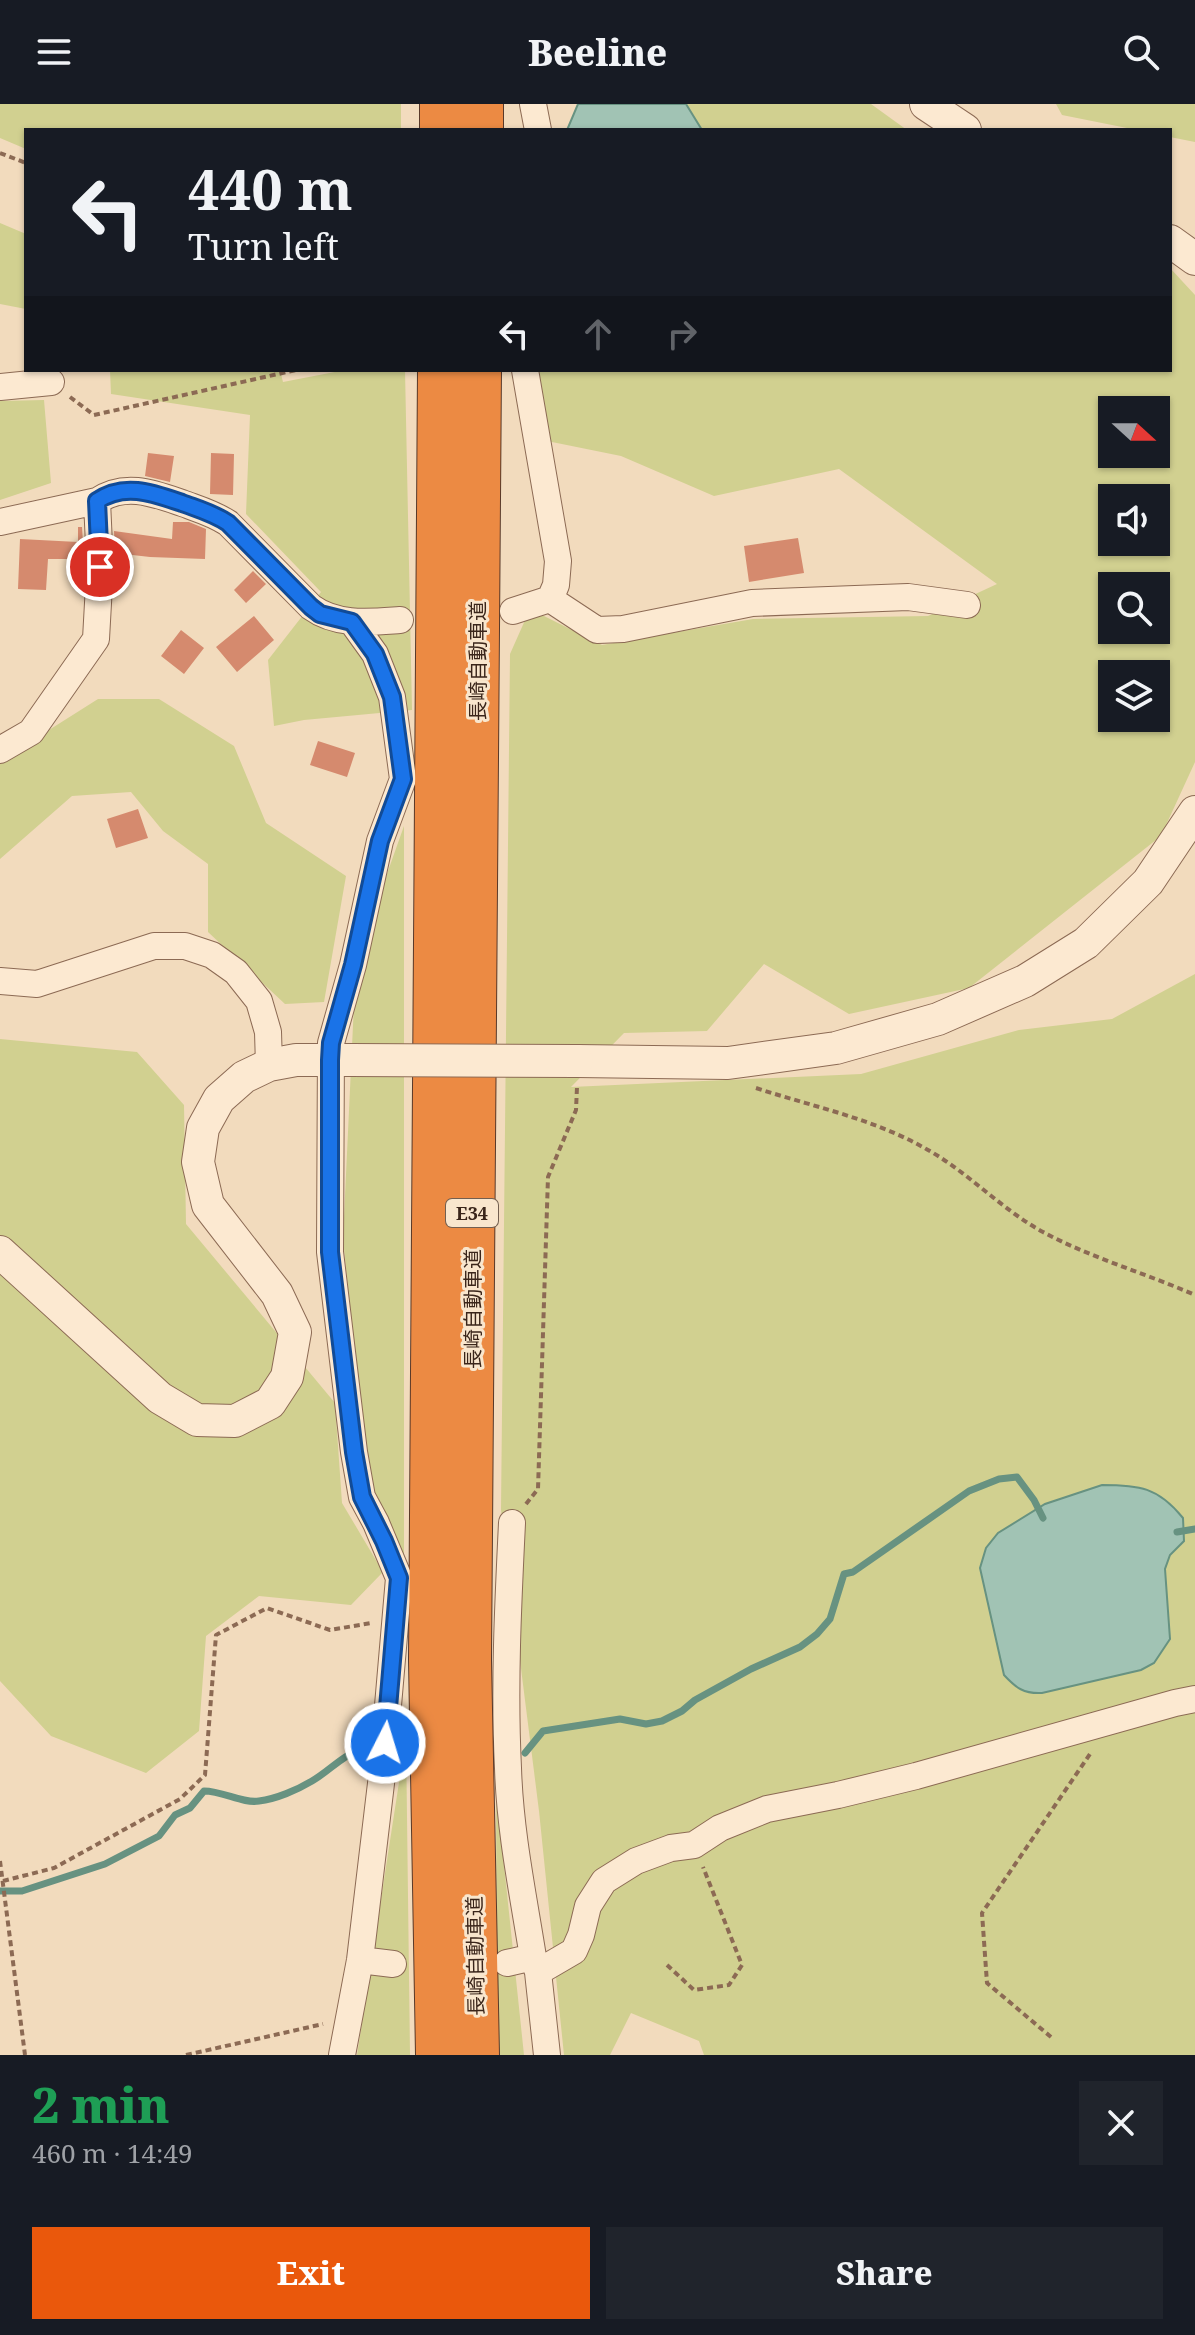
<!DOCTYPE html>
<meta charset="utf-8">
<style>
:root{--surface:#171b24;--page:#20242c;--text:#f1f3f6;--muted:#9ea1a6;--accent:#ea580c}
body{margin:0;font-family:"Noto Serif","Noto Sans JP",serif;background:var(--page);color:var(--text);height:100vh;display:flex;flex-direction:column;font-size:30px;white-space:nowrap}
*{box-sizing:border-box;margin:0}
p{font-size:26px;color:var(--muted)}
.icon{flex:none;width:44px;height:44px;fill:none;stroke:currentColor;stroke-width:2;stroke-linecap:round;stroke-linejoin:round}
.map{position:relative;height:1951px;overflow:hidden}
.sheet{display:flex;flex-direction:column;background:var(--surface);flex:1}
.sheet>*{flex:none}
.hud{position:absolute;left:24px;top:24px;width:1148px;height:244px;border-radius:0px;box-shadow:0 2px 6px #0004;background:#171b24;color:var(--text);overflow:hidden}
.needle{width:52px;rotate:111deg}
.controls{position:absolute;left:1098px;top:292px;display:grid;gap:16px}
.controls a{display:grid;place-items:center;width:72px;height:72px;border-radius:0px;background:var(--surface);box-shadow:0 2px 6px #0004;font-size:40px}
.pin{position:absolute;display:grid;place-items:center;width:68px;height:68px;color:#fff;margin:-34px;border:4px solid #fff;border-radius:50%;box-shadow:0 2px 8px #0007}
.me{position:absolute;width:88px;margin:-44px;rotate:5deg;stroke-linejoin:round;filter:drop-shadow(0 0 6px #0008)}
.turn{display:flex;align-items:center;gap:28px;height:168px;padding:0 32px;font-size:36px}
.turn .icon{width:104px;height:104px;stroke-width:2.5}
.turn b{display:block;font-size:56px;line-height:68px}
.lanes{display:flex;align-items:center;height:76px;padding:0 32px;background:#0003;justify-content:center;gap:40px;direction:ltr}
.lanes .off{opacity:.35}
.round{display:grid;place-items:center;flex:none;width:84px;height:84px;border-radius:0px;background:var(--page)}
.headline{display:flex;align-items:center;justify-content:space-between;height:136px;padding:0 32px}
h1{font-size:48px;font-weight:800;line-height:60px;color:#1e9e55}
.button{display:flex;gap:16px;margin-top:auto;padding:16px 32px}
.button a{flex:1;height:92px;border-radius:0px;background:var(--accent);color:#fff;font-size:32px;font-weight:800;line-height:92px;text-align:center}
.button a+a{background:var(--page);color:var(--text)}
header{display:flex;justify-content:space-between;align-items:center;height:104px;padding:0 32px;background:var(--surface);font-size:36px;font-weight:800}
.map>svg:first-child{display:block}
.green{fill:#d1d090;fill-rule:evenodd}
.water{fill:#a1c3b4;stroke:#679281;stroke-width:2}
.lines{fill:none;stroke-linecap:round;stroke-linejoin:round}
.stream{stroke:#679281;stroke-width:7}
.building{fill:#d58a6e}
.minor-casing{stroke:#8c6a54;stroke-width:28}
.tertiary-casing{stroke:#8c6a54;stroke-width:34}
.motorway-casing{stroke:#593929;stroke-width:46}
.path{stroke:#8c6a54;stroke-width:4;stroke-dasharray:6 4;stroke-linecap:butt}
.minor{stroke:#fce9d1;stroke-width:26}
.tertiary{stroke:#fce9d1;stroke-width:32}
.motorway{stroke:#ec8a43;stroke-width:44}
.tertiary-bridge-casing{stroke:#8c6a54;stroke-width:34;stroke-linecap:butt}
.tertiary-bridge{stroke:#fce9d1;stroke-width:32}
.route-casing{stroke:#114b97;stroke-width:20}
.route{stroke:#1a73e8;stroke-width:14}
.labels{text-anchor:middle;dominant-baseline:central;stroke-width:6;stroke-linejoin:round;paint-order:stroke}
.shield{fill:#f9e6cd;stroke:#735f50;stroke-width:2}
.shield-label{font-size:18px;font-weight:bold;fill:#3a251a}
.street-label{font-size:20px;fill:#3a251a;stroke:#f9e6cd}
</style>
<header><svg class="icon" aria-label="menu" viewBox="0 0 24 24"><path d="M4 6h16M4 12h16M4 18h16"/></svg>Beeline<svg class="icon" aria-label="search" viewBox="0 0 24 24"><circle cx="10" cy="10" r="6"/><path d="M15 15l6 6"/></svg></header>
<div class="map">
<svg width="1195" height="1951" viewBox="0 0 1195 1951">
<rect width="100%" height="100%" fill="#f2dbbd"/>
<path class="green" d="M 0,0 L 401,0 L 401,26 L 26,26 L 26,45 L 0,34 Z
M 686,0 L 871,0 L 907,26 L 702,26 Z
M 1056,0 L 1195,0 L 1195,38 L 1170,33 L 1170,26 L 1137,26 L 1062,11 Z
M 0,119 L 26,130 L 26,205 L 0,200 Z
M 1170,164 L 1195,191 L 1195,658 L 1161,732 L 969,884 L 849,910 L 764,860 L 707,927 L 624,929 L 571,983 L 861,970 L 1019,926 L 1112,915 L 1195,870 L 1195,1951 L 704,1951 L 699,1937 L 631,1909 L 610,1951 L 564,1951 L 539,1707 L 501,1406 L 510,550 L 530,505 L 602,541 L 753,515 L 928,512 L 997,480 L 839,365 L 714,392 L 621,352 L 547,337 L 538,266 L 1170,266 ZM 1112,306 L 1156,306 L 1156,350 L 1112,350 ZM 1112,394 L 1156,394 L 1156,438 L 1112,438 ZM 1112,482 L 1156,482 L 1156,526 L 1112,526 ZM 1112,570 L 1156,570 L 1156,614 L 1112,614 ZM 1045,1400 L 1177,1407 L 1184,1415 L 1184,1437 L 1170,1451 L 1165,1465 L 1170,1528 L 1154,1559 L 1141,1566 L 1042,1589 L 1038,1405 Z
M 110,266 L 280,266 L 283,278 L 345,266 L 405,266 L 412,606 L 304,616 L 274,622 L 268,556 L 321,488 L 246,410 L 250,311 L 111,290 Z
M 44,296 L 51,379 L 0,396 L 0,297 Z
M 98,595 L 159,595 L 234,642 L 266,719 L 346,772 L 324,898 L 285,900 L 208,828 L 208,760 L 163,727 L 131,688 L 72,692 L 0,755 L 0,657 Z
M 404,722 L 404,1453 L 367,1374 L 343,1135 L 356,857 Z
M 0,935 L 137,948 L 184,1001 L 186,1120 L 335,1299 L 342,1399 L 383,1468 L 351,1501 L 259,1492 L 206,1532 L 199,1627 L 146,1669 L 51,1632 L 0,1577 Z
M 406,1633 L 410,1951 L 357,1951 Z
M 496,1685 L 524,1951 L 497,1951 Z"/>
<path class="water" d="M 578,0 L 686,0 L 702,26 L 567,26 Z
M 1102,1381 C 1139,1381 1158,1383 1183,1414 L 1184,1437 L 1170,1451 L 1165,1465 L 1170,1535 L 1154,1559 L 1141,1566 L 1042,1589 C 1024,1590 1016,1584 1004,1571 L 980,1464 L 986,1444 L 998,1429 L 1045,1400 Z"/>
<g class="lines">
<path class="stream" d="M 1177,1428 L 1195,1425
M 525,1649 L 543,1627 L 620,1615 L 646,1620 L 662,1617 L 682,1607 L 695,1596 L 751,1565 L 800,1543 L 817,1530 L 830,1515 L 844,1470 L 853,1468 L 969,1387 L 999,1375 L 1017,1373 L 1034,1396 L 1043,1414
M 0,1787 L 22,1787 L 105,1760 L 159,1732 L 175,1711 L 190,1704 L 204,1687 C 223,1687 243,1700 259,1697 C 276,1695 297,1686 312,1677 C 331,1666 342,1651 364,1644"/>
</g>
<path class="building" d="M 148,349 L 174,352 L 170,378 L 145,372 Z
M 211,349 L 234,350 L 233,391 L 210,390 Z
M 173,418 L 189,418 L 206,425 L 205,455 L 150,453 L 115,449 L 114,427 L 172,435 Z
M 78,423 L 82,423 L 84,455 L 48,455 L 46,486 L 18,485 L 20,435 L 78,438 Z
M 798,434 L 804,469 L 749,478 L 744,442 Z
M 253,467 L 266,480 L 246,499 L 234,486 Z
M 254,512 L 274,536 L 237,568 L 216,543 Z
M 181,526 L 204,544 L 184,570 L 161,552 Z
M 318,637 L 355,649 L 347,673 L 310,661 Z
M 138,705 L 148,734 L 116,744 L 107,715 Z"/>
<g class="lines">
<g class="minor-casing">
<path id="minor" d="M 533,0 L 538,26
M 0,283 L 51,278
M 0,418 L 97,397 C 125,378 153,389 182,399 C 198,405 213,409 228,419 L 311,503 C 337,522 370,518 400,516
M 550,495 L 597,526 L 623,525 L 752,499 L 908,493 L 967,501
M 513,507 L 550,495 L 556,481 L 558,457 L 525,266
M 0,646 L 31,628 L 96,535 L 100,463 L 97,397
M 0,877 L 37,880 L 154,842 L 185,842 L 212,851 L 236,868 L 259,897 L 268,928 L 269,961
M 512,1419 C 508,1500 504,1583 508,1664 C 510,1728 523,1790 533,1853 L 538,1868 L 547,1951
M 360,1856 L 393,1860
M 507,1859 L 533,1853
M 538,1868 L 574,1847 L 581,1831 L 588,1802 L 604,1777 L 636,1757 L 671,1744 L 694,1741 L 720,1724 L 767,1705 L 838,1691 L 916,1672 L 1175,1599 L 1195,1595
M 342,1951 L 360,1856 L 382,1671 L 399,1474 L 376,1419 L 362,1393 L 354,1348 L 330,1148 L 331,939 L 353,861 L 380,737 L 403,675 L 392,593 L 375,550 L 352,518"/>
</g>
<g class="tertiary-casing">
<path id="tertiary" d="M 926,0 L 965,26
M 1170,137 L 1195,155
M 577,957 L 728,959 L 836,944 L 938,915 L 1025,877 L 1086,839 L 1148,778 L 1195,708
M 0,1148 L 160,1294 L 197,1316 L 235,1317 L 270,1299 L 287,1273 L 295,1228 L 277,1190 L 208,1101 L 198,1058 L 203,1024 L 219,995 L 244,973 L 269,961 L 296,956 L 350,956"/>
</g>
<g class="motorway-casing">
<path id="motorway" d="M 442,26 L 442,0
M 481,26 L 481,0
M 438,1951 L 431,1556 L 440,266
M 477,1951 L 469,1556 L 479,266"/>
</g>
<path class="path" d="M 0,49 L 26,59
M 70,293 L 94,311 L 296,266
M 756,984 C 814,1003 875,1015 928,1046 C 969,1069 1001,1105 1043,1128 C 1091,1154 1145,1169 1195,1191
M 526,1400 L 538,1385 L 548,1073 L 576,1006 L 577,983
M 0,1757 L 25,1951
M 3,1777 L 54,1764 L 180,1695 L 205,1671 L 216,1531 L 267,1504 L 330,1526 L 371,1519
M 667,1861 L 694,1886 L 729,1881 L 742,1861 L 703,1763
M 1051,1933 L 987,1879 L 982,1809 L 1092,1647
M 186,1951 L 323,1920"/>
<use href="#minor" class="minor"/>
<use href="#tertiary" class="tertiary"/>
<use href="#motorway" class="motorway"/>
<g class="tertiary-bridge-casing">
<path id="tertiary-bridge" d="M 350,956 L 577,957"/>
</g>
<use href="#tertiary-bridge" class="tertiary-bridge"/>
</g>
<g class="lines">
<g class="route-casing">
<path id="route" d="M 100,463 L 97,397 C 124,378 153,389 182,399 C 198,405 213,409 228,419 L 311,503 L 320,510 L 352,518 L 375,550 L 392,593 L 403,675 L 380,737 L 353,861 L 331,939 L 330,956 L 330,1148 L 354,1348 L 362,1393 L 384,1437 L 399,1474 L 385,1639"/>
</g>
<use href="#route" class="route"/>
</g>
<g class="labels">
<rect class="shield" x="446" y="1095" width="52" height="28" rx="6"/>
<g class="shield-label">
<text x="472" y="1109">E34</text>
</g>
<g class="street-label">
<text transform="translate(477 557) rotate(-90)">長崎自動車道</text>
<text transform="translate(472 1205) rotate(-90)">長崎自動車道</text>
<text transform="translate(475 1852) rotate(-91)">長崎自動車道</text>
</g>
</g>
</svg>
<div class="controls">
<a><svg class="needle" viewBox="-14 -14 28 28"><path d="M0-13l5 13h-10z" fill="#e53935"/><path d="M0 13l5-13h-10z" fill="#9ea1a6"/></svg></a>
<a><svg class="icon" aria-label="sound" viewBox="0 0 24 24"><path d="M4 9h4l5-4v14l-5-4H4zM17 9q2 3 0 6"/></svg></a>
<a><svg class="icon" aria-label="search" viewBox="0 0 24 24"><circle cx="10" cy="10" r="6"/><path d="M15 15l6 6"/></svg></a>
<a><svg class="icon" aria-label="layers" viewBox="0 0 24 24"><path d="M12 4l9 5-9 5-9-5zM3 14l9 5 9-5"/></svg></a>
</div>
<div class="pin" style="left:100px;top:463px;background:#d93025"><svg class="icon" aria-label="arrive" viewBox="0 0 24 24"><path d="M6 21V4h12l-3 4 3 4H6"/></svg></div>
<svg class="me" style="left:385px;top:1639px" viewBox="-20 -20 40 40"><circle r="17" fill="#1a73e8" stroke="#fff" stroke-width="3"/><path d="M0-11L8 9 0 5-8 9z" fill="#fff"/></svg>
<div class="hud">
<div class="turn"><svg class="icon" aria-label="left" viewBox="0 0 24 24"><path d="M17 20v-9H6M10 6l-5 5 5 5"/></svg><div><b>440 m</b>Turn left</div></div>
<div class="lanes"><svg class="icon" aria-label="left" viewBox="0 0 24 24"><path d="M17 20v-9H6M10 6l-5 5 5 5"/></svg><svg class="icon off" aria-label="ahead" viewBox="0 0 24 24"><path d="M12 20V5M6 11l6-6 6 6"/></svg><svg class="icon off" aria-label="right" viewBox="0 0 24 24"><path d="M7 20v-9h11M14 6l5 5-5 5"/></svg></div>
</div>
</div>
<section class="sheet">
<div class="headline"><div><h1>2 min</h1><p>460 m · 14:49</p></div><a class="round"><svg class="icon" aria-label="close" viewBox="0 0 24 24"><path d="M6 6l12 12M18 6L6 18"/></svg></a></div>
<div class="button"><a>Exit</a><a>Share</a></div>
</section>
